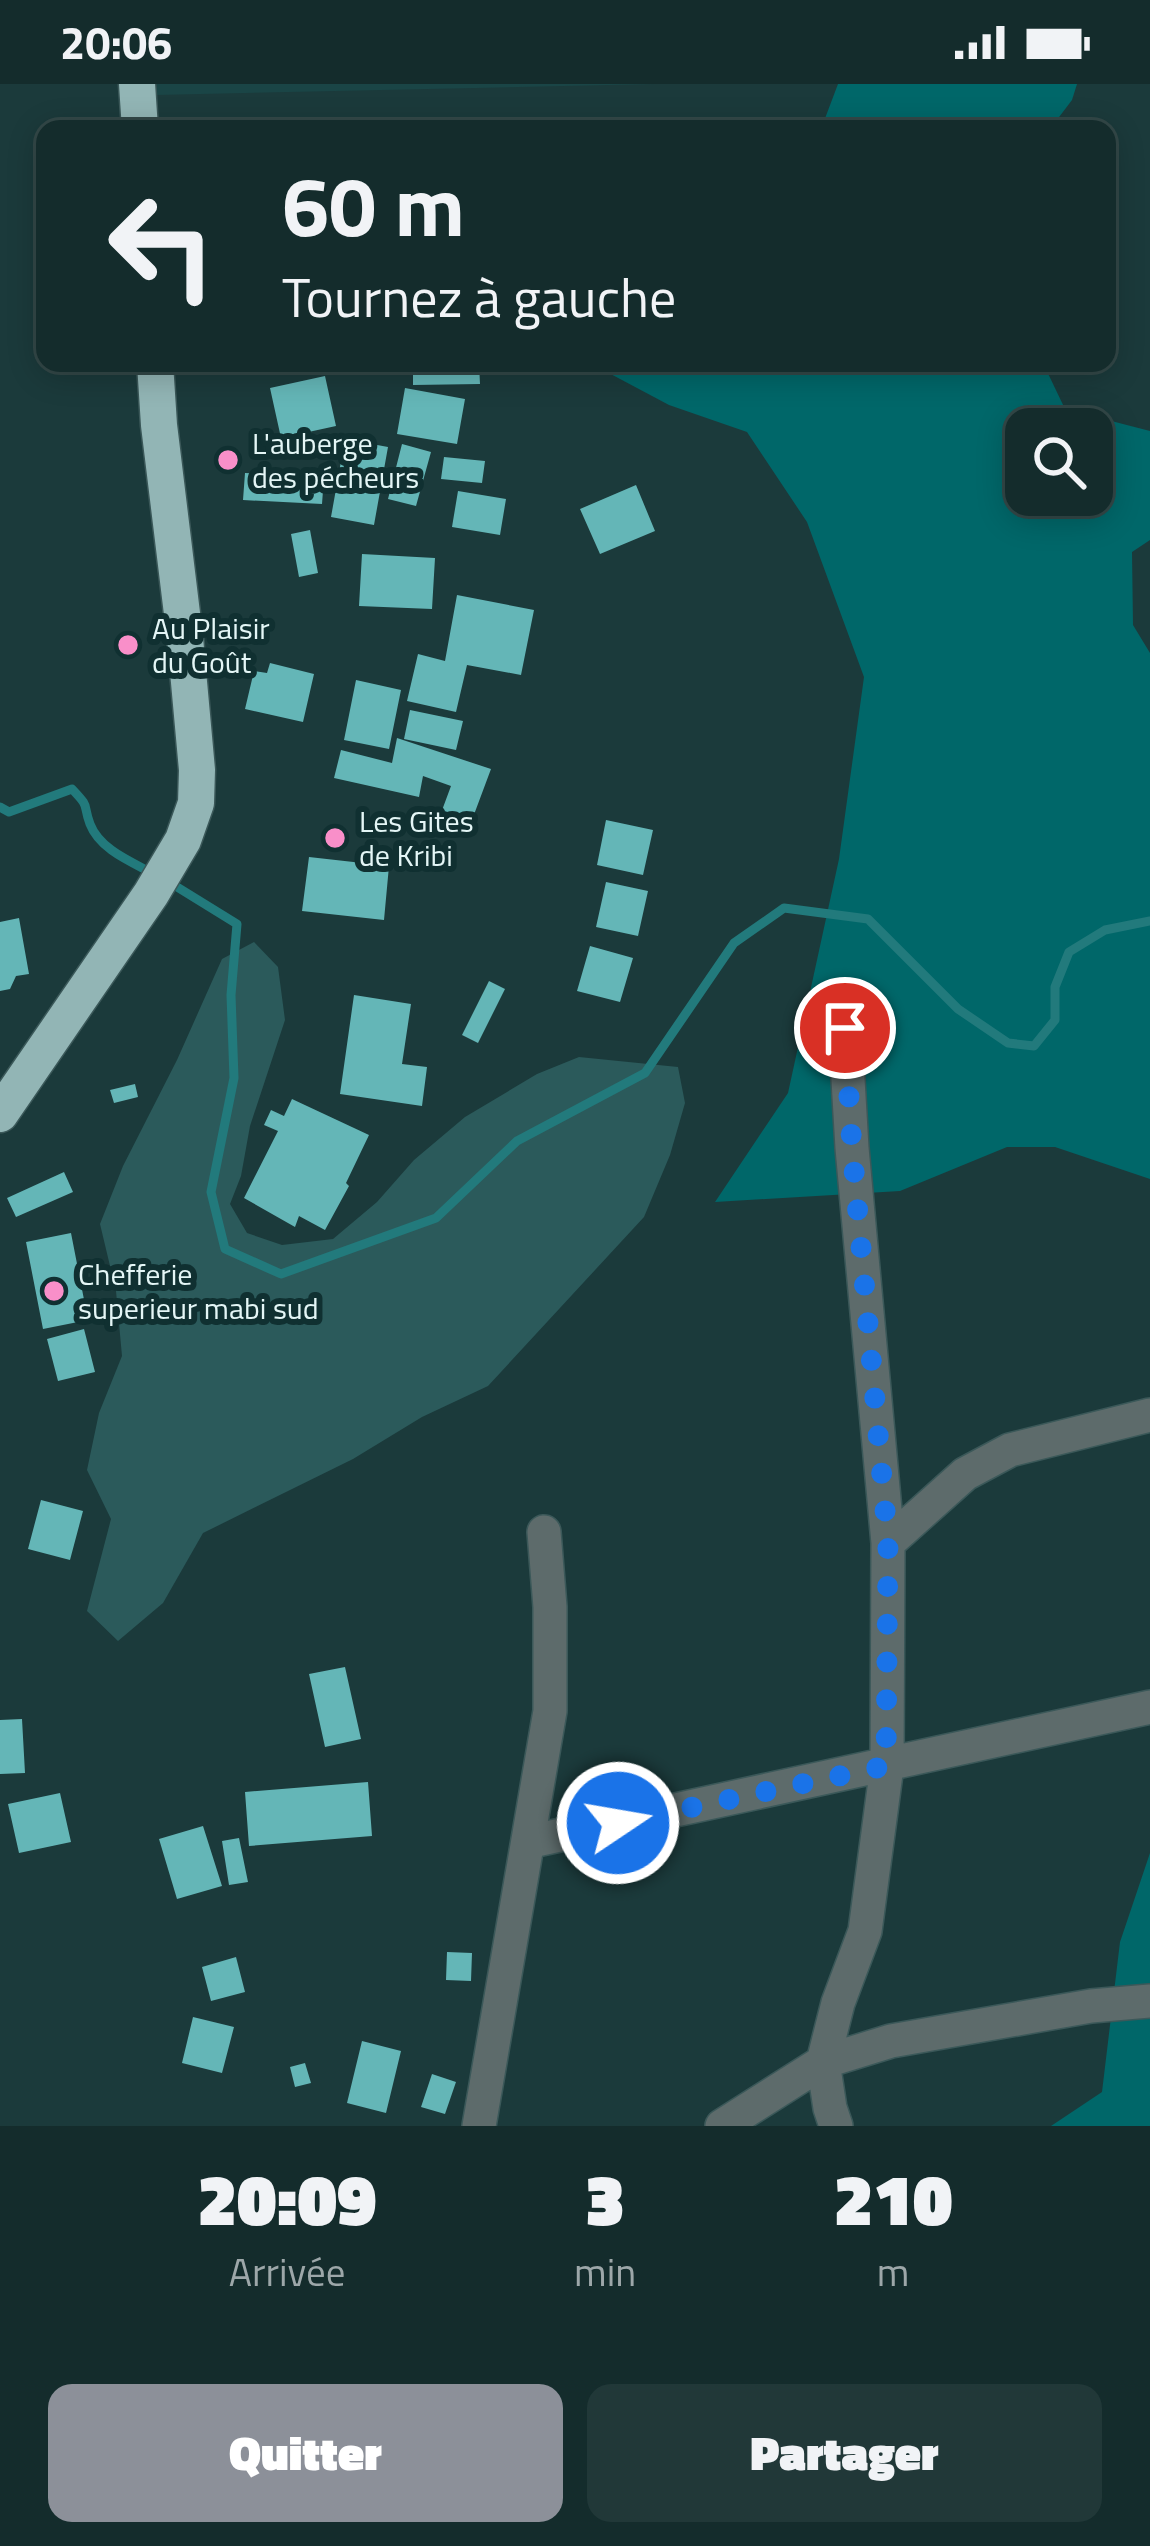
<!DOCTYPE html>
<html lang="fr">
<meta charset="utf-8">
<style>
:root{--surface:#142c2c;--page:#213838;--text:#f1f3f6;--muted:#9da7a9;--line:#334848;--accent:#8c9099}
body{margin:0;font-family:"Titillium Web",sans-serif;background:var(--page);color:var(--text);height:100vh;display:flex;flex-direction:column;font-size:45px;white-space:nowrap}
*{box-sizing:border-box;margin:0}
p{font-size:39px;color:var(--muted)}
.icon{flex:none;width:66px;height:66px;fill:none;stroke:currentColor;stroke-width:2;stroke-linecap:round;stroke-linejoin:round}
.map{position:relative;height:2042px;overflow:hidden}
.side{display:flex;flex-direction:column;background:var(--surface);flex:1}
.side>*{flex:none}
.top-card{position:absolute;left:36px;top:36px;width:1080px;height:252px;border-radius:24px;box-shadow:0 6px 30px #0003,0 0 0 3px var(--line);background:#142c2c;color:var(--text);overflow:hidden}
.buttons{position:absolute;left:1005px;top:324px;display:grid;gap:24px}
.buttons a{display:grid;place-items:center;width:108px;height:108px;border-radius:24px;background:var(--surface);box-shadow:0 6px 30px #0003,0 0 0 3px var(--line);font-size:60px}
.pin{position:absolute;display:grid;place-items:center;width:102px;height:102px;color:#fff;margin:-51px;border:6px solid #fff;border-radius:50%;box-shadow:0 3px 12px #0007}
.me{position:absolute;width:132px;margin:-66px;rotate:78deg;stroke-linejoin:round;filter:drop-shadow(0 0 9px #0008)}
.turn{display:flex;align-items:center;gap:42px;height:252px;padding:0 48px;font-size:54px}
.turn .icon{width:156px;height:156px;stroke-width:2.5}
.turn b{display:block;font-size:84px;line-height:102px}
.eta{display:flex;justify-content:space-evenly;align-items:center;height:204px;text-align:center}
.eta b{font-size:72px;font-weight:800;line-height:84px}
.button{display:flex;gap:24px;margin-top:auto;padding:24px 48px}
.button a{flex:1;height:138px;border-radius:24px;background:var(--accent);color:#fff;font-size:48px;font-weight:800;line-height:138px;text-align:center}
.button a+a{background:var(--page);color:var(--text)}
.status{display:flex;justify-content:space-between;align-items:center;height:84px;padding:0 60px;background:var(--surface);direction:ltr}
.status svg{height:33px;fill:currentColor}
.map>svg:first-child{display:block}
.built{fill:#1a4546}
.green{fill:#2b5a5b}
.forest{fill:#006769;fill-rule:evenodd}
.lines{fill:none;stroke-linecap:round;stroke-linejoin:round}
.stream{stroke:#227a7c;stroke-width:9}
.building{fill:#64b6b7}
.street-casing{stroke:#3b5859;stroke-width:36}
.highway-casing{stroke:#3b5859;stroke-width:39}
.street{stroke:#5d6b6b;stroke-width:33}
.highway{stroke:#92b5b5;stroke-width:36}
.route{stroke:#1a73e8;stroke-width:21;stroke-dasharray:0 37.8}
.poi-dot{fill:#f98fc9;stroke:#103031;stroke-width:4.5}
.labels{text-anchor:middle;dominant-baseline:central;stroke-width:12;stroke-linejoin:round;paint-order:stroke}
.poi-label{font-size:30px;fill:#e4f6f6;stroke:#103031;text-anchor:start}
</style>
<div class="status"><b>20:06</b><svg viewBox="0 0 49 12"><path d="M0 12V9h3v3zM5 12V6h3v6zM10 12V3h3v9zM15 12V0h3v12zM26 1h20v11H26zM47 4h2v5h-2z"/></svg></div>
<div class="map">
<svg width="1150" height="2042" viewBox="0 0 1150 2042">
<rect width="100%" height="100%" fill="#1b3a3b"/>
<path class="built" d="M 157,0 L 655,0 L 157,11 Z"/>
<path class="green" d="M 254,858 L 278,883 L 285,936 L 250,1042 L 241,1092 L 230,1120 L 247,1149 L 282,1161 L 333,1155 L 377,1118 L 414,1076 L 465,1033 L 537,990 L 579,973 L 678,983 L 685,1019 L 670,1071 L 644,1133 L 488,1302 L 422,1333 L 353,1375 L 203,1449 L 163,1519 L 118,1557 L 87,1527 L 111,1435 L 87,1386 L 99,1329 L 122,1272 L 116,1207 L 100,1140 L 123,1082 L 177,976 L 222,875 Z"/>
<path class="forest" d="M 838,0 L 1077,0 L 1072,16 L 1050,45 L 821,45 Z
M 605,279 L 1043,279 L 1065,325 L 1150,347 L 1150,456 L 1132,468 L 1133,541 L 1150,569 L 1150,1095 L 1055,1063 L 1007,1063 L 900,1107 L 715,1118 L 788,1009 L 839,775 L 864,593 L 807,438 L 747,348 L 669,321 L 605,287 ZM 1026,345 L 1092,345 L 1092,411 L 1026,411 Z
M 1150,1769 L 1150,2042 L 1051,2042 L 1102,2008 L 1120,1858 Z"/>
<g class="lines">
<path class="stream" d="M 0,723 L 9,728 L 72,705 C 91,725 82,718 90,740 C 100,766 132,778 154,790
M 169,798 L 237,840 L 231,911 L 234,994 L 211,1108 L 225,1165 L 281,1190 L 436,1134 L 517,1057 L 645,989 L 734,859 L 784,824 L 868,835 L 958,925 L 1008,959 L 1034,962 L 1055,936 L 1055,903 L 1069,868 L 1105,846 L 1150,837"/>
</g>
<path class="building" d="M 550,36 L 612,40 L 612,45 L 549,45 Z
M 413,279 L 479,279 L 480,300 L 413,301 Z
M 325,292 L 336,342 L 281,354 L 270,304 Z
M 405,304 L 465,315 L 457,360 L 397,350 Z
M 345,355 L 388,363 L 374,441 L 331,433 Z
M 402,360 L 431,368 L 416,422 L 388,415 Z
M 444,373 L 485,377 L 482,399 L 441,395 Z
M 245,389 L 324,393 L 322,420 L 243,416 Z
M 636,401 L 655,447 L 600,470 L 580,425 Z
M 458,407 L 506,415 L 500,451 L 452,443 Z
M 310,446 L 318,489 L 299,493 L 291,450 Z
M 362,470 L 435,474 L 432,525 L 359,522 Z
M 457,511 L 534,526 L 521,591 L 467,581 L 456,628 L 407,617 L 418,570 L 445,577 Z
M 270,579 L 314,590 L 303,638 L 245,625 L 254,587 L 267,589 Z
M 356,596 L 401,606 L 389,665 L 344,656 Z
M 410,626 L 463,637 L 456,666 L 404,655 Z
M 397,654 L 491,685 L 469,744 L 441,729 L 451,702 L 423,692 L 419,713 L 334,694 L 341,666 L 392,679 Z
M 606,736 L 653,746 L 643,791 L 597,781 Z
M 309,773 L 389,782 L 384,836 L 302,827 Z
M 606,798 L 648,807 L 638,852 L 596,843 Z
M 19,834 L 29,890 L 16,892 L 10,905 L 0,907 L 0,838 Z
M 590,862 L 633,874 L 620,918 L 577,907 Z
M 489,897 L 505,905 L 478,959 L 462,951 Z
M 354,911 L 411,920 L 402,980 L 427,983 L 422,1022 L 340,1010 Z
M 135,1000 L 138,1013 L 114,1019 L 110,1006 Z
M 292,1015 L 369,1051 L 346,1099 L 349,1102 L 325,1146 L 299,1132 L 295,1143 L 244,1114 L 278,1047 L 264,1041 L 271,1026 L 284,1032 Z
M 64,1088 L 73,1108 L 16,1133 L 7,1114 Z
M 71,1149 L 88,1236 L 43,1245 L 26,1158 Z
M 84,1245 L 95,1288 L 58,1297 L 47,1255 Z
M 41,1416 L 83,1427 L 70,1476 L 28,1465 Z
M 345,1583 L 361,1655 L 325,1663 L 309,1590 Z
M 22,1635 L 25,1689 L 0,1690 L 0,1636 Z
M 368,1698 L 372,1752 L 249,1762 L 245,1708 Z
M 60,1709 L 71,1758 L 19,1769 L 8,1720 Z
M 203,1742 L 222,1802 L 177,1815 L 159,1755 Z
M 239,1754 L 248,1798 L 229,1801 L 222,1757 Z
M 447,1868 L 472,1869 L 471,1897 L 446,1896 Z
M 236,1873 L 245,1908 L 211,1917 L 202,1883 Z
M 193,1933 L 234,1943 L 222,1989 L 182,1979 Z
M 362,1957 L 401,1967 L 386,2029 L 347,2019 Z
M 305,1979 L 311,1999 L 295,2003 L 290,1983 Z
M 432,1990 L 456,1998 L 445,2030 L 421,2023 Z"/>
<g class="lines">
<g class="street-casing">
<path id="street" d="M 888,1459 L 965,1390 L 1010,1366 L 1150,1331
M 528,1758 L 1150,1623
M 479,2042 L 550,1627 L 550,1523 L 544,1448
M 722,2042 L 823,1978 L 891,1957 L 1091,1922 L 1150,1917
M 836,2042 L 830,2024 L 823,1978 L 838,1919 L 865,1847 L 887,1682 L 888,1459 L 852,1064 L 845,944"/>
</g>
<g class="highway-casing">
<path id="highway" d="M 137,0 L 140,45
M 0,1030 L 151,810 L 183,756 L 196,719 L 197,686 L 185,554 L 159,341 L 155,279"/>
</g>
<use href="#street" class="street"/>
<use href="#highway" class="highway"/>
</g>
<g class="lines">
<path class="route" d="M 618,1739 L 886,1682 L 888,1459 L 852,1064 L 845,944"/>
</g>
<g class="poi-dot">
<circle cx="228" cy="376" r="12"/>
<circle cx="128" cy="561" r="12"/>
<circle cx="335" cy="754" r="12"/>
<circle cx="54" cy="1207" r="12"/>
</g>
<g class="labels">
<g class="poi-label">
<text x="252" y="359">L'auberge<tspan x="252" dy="34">des pécheurs</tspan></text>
<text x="152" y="544">Au Plaisir<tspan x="152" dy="34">du Goût</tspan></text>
<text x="359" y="737">Les Gites<tspan x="359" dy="34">de Kribi</tspan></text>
<text x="78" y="1190">Chefferie<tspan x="78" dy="34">superieur mabi sud</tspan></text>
</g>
</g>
</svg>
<div class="buttons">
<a><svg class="icon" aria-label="search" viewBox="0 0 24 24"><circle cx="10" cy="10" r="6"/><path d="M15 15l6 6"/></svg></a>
</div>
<div class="pin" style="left:845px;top:944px;background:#d93025"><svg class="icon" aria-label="arrive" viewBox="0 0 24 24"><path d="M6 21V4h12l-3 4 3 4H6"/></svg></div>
<svg class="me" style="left:618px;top:1739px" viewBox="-20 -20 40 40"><circle r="17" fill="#1a73e8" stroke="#fff" stroke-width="3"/><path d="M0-11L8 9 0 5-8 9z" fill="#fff"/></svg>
<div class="top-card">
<div class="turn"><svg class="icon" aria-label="left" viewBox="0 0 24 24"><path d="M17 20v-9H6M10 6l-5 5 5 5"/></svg><div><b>60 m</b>Tournez à gauche</div></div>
</div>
</div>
<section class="side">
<div class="eta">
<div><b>20:09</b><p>Arrivée</p></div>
<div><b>3</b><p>min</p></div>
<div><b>210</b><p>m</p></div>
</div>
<div class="button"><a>Quitter</a><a>Partager</a></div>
</section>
